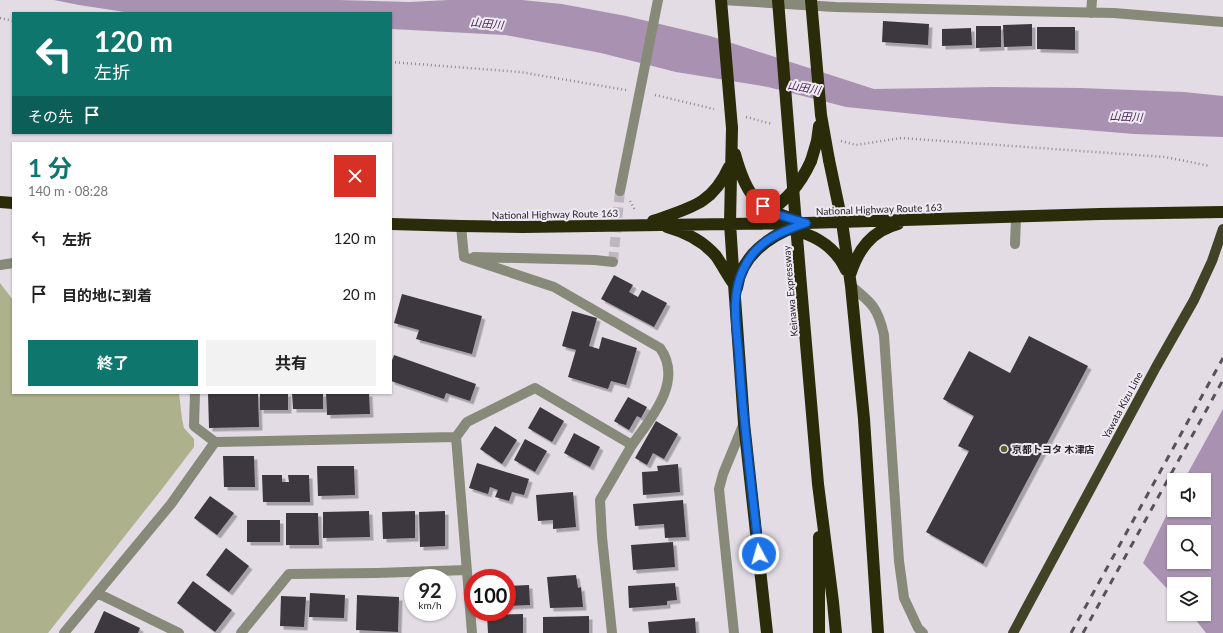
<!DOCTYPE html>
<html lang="ja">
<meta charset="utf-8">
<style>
:root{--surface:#fff;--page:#f2f2f2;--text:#222;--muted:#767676;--accent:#0f766e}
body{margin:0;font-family:Lato,"Noto Sans JP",sans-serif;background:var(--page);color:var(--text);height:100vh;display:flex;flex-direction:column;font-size:15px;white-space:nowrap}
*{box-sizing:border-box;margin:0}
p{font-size:13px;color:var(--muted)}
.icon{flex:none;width:22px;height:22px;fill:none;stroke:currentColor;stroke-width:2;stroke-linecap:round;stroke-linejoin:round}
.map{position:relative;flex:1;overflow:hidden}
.details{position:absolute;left:12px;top:142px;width:380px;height:252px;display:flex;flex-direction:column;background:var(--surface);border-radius:0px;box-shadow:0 1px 3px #0004}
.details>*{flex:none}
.banner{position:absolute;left:12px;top:12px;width:380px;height:122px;border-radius:0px;box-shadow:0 1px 3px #0004;background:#0f766e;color:#fff;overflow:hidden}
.fabs{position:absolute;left:1167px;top:473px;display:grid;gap:8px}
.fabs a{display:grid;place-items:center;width:44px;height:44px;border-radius:0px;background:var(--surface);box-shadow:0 1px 3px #0004;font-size:20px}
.speed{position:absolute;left:404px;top:569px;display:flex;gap:8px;font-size:20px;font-weight:700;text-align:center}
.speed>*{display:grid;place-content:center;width:52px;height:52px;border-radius:50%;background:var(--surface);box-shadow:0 1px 3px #0004;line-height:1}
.speed small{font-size:10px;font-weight:400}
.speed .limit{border:6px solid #d22;background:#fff;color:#111}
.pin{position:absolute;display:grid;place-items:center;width:34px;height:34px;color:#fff;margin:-17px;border-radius:8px;box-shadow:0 2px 6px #0006}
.me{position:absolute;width:44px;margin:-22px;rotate:354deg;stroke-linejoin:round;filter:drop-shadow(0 0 3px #0008)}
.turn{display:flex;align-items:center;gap:14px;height:84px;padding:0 16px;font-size:18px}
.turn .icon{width:52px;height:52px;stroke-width:2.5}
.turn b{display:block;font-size:28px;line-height:34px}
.then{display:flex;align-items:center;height:38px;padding:0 16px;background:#0003;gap:8px;font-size:15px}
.round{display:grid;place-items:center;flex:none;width:42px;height:42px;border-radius:0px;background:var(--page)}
.overview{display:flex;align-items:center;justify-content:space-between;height:68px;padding:0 16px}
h1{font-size:24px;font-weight:700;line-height:30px;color:var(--accent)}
.primary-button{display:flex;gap:8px;margin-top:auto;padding:8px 16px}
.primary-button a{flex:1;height:46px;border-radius:0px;background:var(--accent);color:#fff;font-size:16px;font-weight:700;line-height:46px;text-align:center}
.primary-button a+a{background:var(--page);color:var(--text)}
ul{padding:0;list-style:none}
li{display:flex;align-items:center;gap:12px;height:56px;padding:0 16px}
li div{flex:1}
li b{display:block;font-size:15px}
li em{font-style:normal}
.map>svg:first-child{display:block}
.forest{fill:#adb28c}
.water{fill:#a992b1;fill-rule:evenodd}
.building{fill:#3d373f;filter:url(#shadow)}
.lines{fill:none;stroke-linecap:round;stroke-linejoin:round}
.minor-tunnel{stroke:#beb7bf;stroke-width:10;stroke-dasharray:10 5;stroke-linecap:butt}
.path{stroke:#8d888e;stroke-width:2.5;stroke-dasharray:1 3;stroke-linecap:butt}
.minor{stroke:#878979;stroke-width:10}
.major{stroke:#414327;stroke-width:10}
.highway{stroke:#292b09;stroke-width:12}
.rail{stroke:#565258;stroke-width:3;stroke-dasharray:7 7;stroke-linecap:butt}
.highway-bridge{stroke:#292b09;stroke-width:12}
.route-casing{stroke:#114b97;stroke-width:10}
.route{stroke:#1a73e8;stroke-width:7}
.poi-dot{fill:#595d2b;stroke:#f0e9f3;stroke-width:1.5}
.labels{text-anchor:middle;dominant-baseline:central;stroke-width:4;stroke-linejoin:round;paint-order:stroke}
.street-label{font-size:10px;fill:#282529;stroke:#f0e9f3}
.poi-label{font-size:10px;font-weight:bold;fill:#282529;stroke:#f0e9f3;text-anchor:start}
.water-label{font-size:11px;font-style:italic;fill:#472651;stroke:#f0e9f3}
</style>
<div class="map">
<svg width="1223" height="633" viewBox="0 0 1223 633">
<defs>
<filter id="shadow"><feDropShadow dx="3.5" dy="3.5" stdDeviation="0" flood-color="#0004"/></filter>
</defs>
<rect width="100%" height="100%" fill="#e3dce5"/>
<path class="forest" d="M 0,283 L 13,300 L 13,393 L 179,393 L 182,419 L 184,428 L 194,439 L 194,447 L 162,489 L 48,633 L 0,633 Z"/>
<path class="water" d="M 54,0 L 339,0 L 409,2 L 449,0 L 522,0 L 562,4 L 626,16 L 710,36 L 874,89 L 995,87 L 1080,88 L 1184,92 L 1223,96 L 1223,137 L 1134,134 L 1013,124 L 846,107 L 768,87 L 676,72 L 601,53 L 505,35 L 391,29 L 391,13 L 131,13 L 79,5 Z
M 1223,409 L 1223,633 L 1206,633 L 1191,614 L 1204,614 L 1204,584 L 1174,584 L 1174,596 L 1143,563 L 1174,500 L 1174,510 L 1204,510 L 1204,480 L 1184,480 ZM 1174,532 L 1204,532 L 1204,562 L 1174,562 Z"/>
<path class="building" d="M 883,21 L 929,24 L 928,45 L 882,42 Z
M 1032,24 L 1032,46 L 1004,47 L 1003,25 Z
M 976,26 L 1001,26 L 1001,47 L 976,48 Z
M 1037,27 L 1075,27 L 1075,50 L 1037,49 Z
M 971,28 L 972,45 L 942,46 L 942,29 Z
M 614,275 L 633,285 L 629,292 L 638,297 L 642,290 L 667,303 L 654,327 L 601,299 Z
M 402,294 L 482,316 L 472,354 L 416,339 L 419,330 L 394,323 Z
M 572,311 L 597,318 L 589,346 L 599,349 L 602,337 L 637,348 L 626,385 L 611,381 L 608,389 L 568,377 L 576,350 L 562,346 Z
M 1029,336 L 1088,366 L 983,564 L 926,532 L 969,451 L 958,446 L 974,416 L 943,399 L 969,351 L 1010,373 Z
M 394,355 L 476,384 L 470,401 L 446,393 L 444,399 L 391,381 L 391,363 Z
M 208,393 L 258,393 L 259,427 L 209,428 Z
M 260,393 L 288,393 L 288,410 L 260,410 Z
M 292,393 L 323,393 L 323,409 L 293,409 Z
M 326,393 L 369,393 L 370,414 L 327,415 Z
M 628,397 L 647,407 L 641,418 L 637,416 L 629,430 L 614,421 Z
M 540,407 L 564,421 L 552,442 L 528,428 Z
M 656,421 L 678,434 L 664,459 L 653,453 L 647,465 L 635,458 Z
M 495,426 L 517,440 L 502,464 L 480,449 Z
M 574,433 L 600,447 L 590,467 L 564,453 Z
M 525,439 L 547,451 L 535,472 L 514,460 Z
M 223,456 L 254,456 L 255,487 L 224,487 Z
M 477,463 L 529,479 L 524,495 L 512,492 L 509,501 L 495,497 L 498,490 L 490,487 L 488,494 L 469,488 Z
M 678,464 L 680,492 L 643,495 L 642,472 L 658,471 L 657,466 Z
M 317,466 L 354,466 L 355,495 L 318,496 Z
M 262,475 L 282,475 L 282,482 L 289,482 L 288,475 L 309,475 L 310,502 L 263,502 Z
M 573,492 L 576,527 L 553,529 L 553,520 L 538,521 L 536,495 Z
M 210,496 L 234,513 L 217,535 L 194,518 Z
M 683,500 L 686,537 L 665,538 L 664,524 L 635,526 L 633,504 Z
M 369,511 L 370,537 L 323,538 L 323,512 Z
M 415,511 L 415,538 L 383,539 L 382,512 Z
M 445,511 L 445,546 L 420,547 L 419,512 Z
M 286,513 L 318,513 L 319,545 L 286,545 Z
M 247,520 L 280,520 L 280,542 L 247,542 Z
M 673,542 L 675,567 L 633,570 L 631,545 Z
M 226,548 L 249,566 L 229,592 L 206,575 Z
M 576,575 L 578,588 L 581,587 L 583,607 L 550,608 L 547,577 Z
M 193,581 L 232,610 L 215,632 L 177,603 Z
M 675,583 L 677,600 L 667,601 L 667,605 L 629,608 L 628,586 Z
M 529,585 L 530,605 L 507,606 L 507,586 Z
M 310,593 L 345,595 L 344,618 L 309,617 Z
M 357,595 L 399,597 L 398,632 L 356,630 Z
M 281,596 L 306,597 L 304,627 L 280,626 Z
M 104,611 L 140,628 L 138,633 L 94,633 Z
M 523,614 L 523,633 L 488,633 L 487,615 Z
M 589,616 L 589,633 L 543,633 L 543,617 Z
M 695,618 L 696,633 L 649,633 L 648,622 Z"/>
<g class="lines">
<path class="minor-tunnel" d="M 613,262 L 620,191"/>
<path class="path" d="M 0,18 L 13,21
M 391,62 L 520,72 L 626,90
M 655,95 L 714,109
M 746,117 L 772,124
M 841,141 L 856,145 L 901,138 L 1165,157 L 1210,166
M 630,201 L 635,210"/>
<path class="minor" d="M 722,0 L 835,7 L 1114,13 L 1223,22
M 1091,13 L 1092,0
M 620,191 L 658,0
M 461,226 L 464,257 L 554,287 L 660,348 C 684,381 651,418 632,445
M 1015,244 L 1016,218
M 474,257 L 595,260 L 613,262
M 0,265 L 13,263
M 851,286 C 872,303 878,308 884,335 L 899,561 L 904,598 L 918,628 L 923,633
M 195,393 L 194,426 L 215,442
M 97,593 L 179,633
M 64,633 L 171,504 L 215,442 L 456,437
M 241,633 L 289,574 L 376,573 L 467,570
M 472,633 L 456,437 L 467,422 L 535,388 L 632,445 L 600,500 L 602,537 L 612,633
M 734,633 L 719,489 L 723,474 L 744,423"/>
<path class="major" d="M 1013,633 L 1156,367 L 1194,300 L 1212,261 L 1223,229"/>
<path class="highway" d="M 732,128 L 730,223 L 734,284 L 744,423 L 767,633
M 735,154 C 746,194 755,208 796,220
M 829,160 L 842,222 L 851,286 L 864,419 L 878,633
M 0,202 L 13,203
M 766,213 C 787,201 801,183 811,161
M 653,221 C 689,208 712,205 729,167
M 391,224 L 461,226 L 523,227 L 806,223 L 1100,214 L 1223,212
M 667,227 C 685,232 704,242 716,256 C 722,265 727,274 733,283
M 789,229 C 813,234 835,246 846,270
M 800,274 L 818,484 L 833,602 L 836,633
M 850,275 C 858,250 871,231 898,224
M 737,288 C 741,256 769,236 797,226
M 819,537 L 819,633"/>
<path class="rail" d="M 1071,633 L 1223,358
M 1083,633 L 1223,380"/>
<path class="highway-bridge" d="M 721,0 L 732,128
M 778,0 L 800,274
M 811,0 L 821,115 L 829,160
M 811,161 L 817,141 L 819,126"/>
</g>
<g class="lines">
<g class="route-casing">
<path id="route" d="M 759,554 C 752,488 743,423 739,357 C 737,329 730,297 743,270 C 755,242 779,232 806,223 L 779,215 L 763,206"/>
</g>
<use href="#route" class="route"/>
</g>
<circle class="poi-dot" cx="1004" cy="449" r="4"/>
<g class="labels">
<g class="street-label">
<text transform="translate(879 209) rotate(-2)">National Highway Route 163</text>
<text transform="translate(555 214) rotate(-1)">National Highway Route 163</text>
<text transform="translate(790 291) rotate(-95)">Keinawa Expressway</text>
<text transform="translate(1122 405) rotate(-62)">Yawata Kizu Line</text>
</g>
<g class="poi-label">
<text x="1012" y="449">京都トヨタ 木津店</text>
</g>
<g class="water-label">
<text transform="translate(487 23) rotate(6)">山田川</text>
<text transform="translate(804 87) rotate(10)">山田川</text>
<text transform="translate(1126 116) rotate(3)">山田川</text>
</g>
</g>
</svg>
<div class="fabs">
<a><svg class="icon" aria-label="sound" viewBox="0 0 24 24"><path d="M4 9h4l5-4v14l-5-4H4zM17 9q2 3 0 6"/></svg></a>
<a><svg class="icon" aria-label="search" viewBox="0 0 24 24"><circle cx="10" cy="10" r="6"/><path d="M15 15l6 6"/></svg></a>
<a><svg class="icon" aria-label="layers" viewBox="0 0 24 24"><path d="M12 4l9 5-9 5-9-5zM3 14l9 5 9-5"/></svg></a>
</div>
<div class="speed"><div>92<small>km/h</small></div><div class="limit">100</div></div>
<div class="pin" style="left:763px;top:206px;background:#d93025"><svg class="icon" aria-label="arrive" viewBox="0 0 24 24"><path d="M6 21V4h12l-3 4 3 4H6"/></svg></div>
<svg class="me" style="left:759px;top:554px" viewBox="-20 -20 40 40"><circle r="17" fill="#1a73e8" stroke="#fff" stroke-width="3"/><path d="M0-11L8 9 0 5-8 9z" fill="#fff"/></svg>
<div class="banner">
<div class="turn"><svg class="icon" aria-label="left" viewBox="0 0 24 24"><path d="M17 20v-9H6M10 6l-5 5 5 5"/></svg><div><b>120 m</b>左折</div></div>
<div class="then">その先<svg class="icon" aria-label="arrive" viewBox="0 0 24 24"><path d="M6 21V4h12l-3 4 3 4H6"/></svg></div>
</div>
<section class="details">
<div class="overview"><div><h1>1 分</h1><p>140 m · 08:28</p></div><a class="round" style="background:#d93025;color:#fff"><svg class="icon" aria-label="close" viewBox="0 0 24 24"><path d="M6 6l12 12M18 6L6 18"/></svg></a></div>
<ul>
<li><svg class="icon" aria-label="left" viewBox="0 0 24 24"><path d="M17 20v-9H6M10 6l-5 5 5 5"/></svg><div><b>左折</b></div><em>120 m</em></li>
<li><svg class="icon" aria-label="arrive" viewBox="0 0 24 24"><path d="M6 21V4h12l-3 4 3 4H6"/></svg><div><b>目的地に到着</b></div><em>20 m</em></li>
</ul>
<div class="primary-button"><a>終了</a><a>共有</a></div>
</section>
</div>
